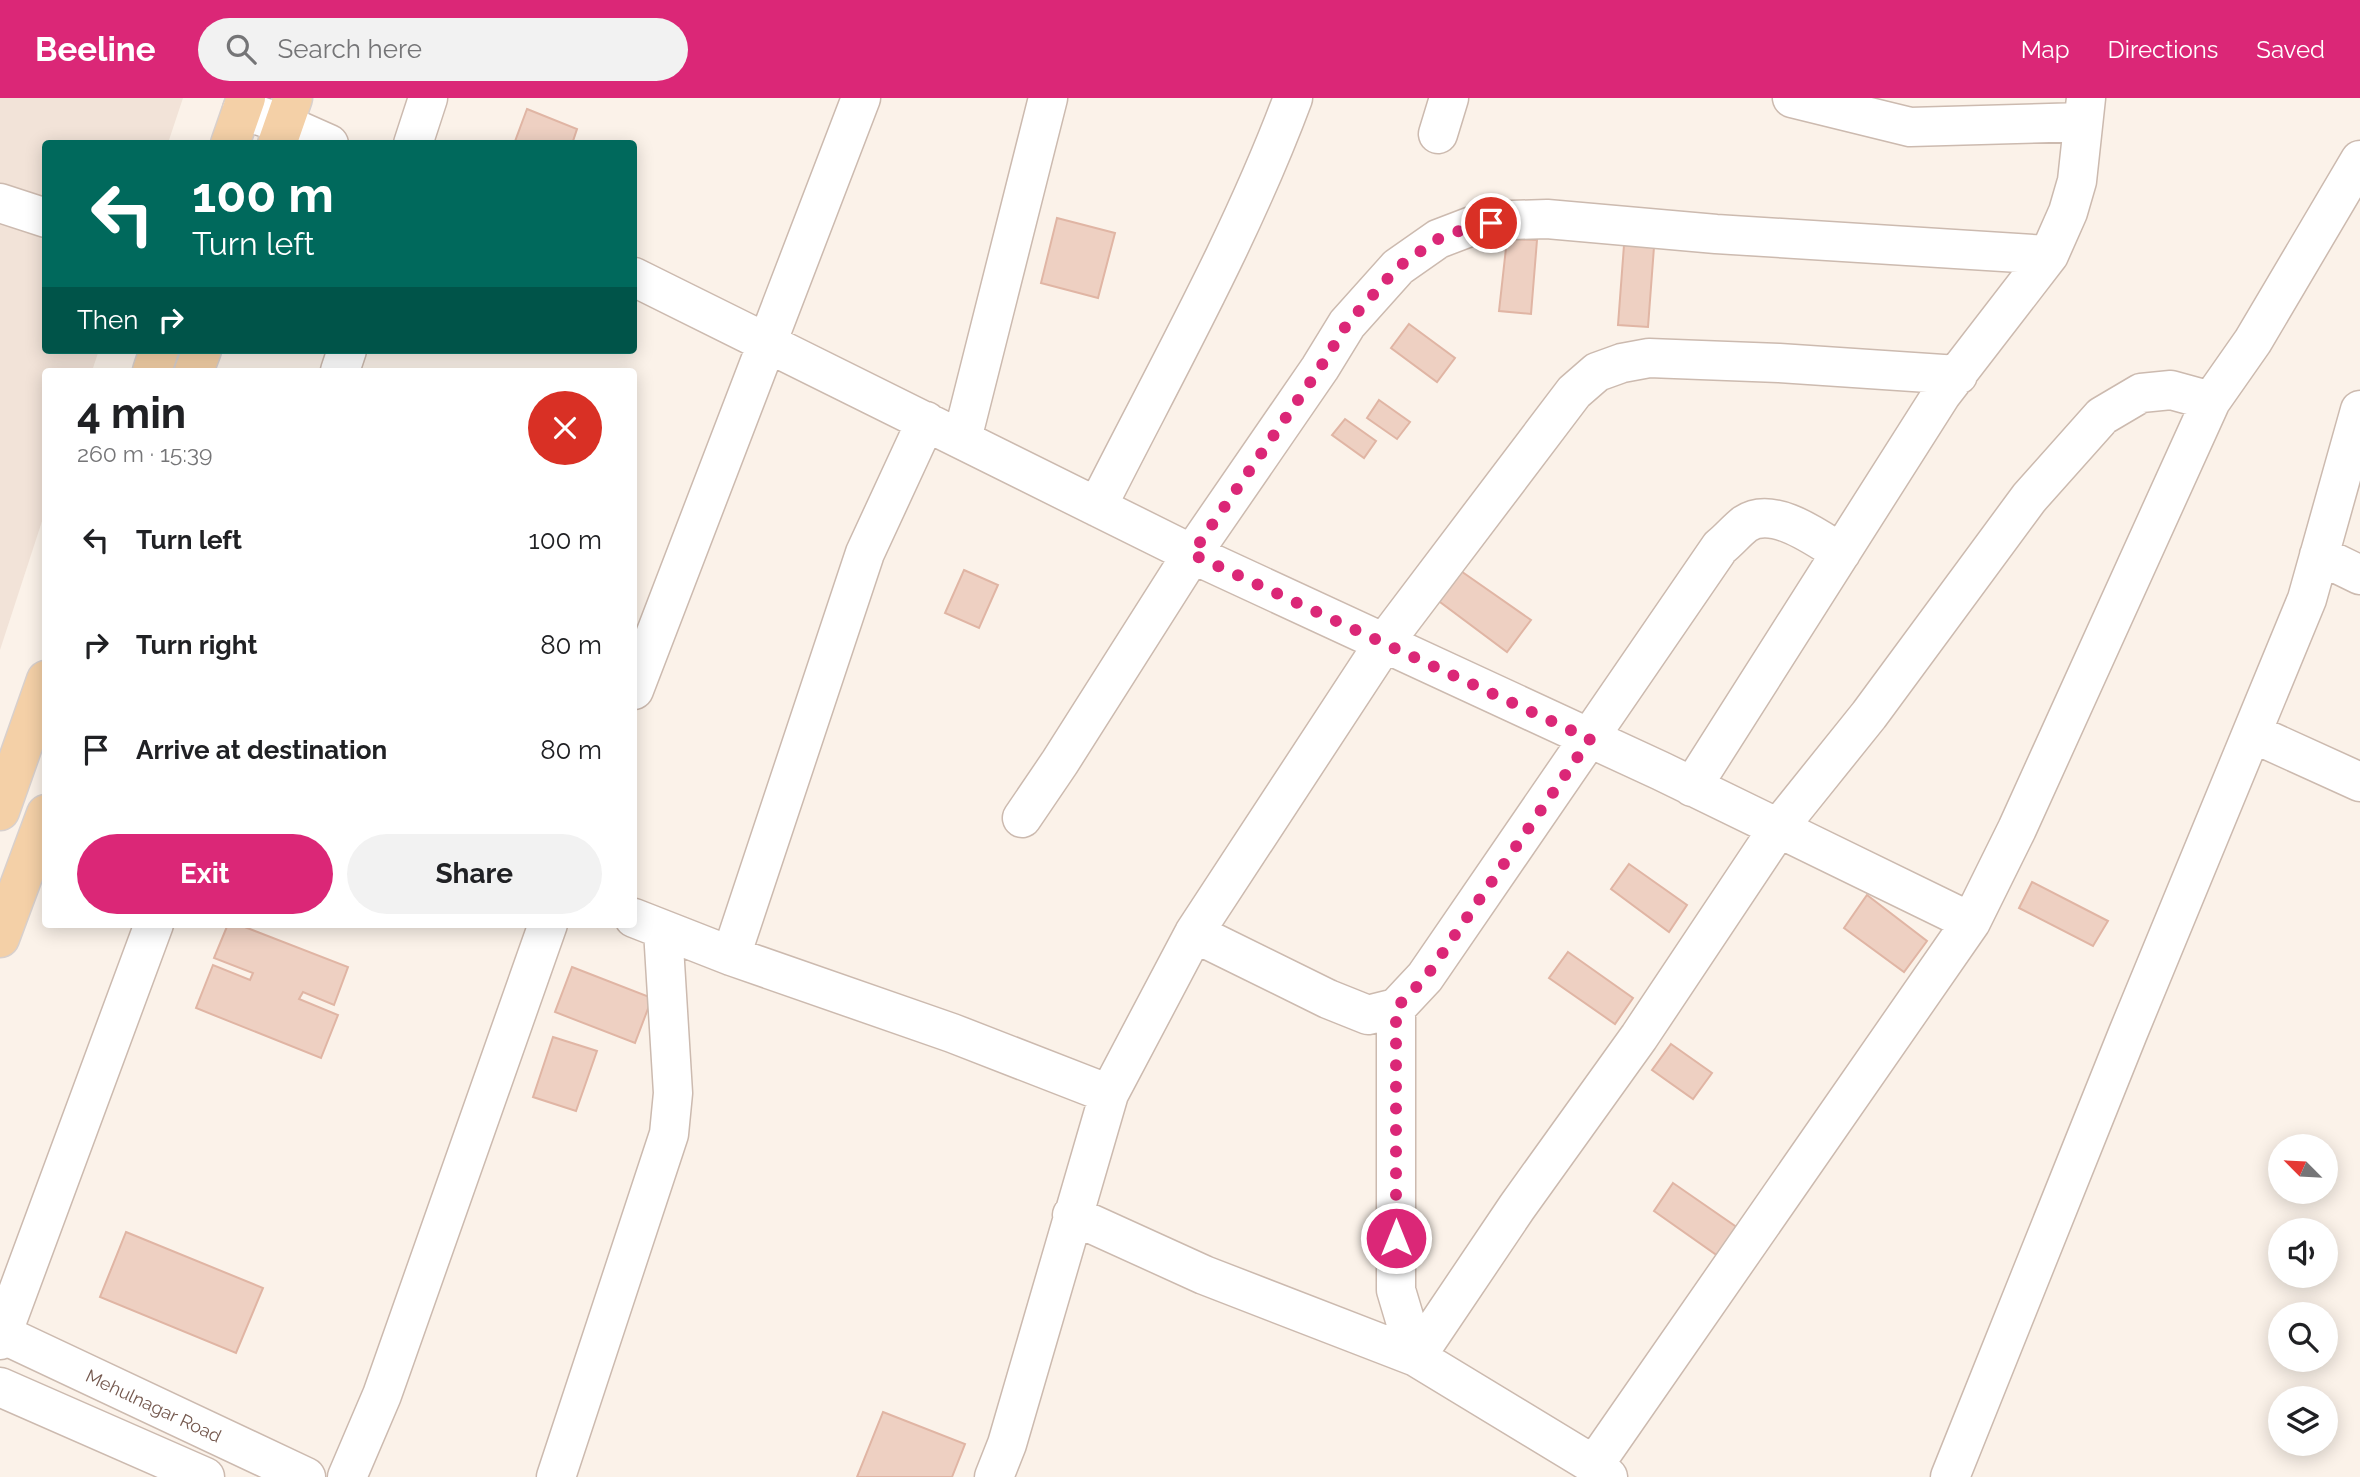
<!DOCTYPE html>
<meta charset="utf-8">
<style>
:root{--surface:#fff;--page:#f2f2f2;--text:#202124;--muted:#757577;--accent:#db2777}
body{margin:0;font-family:Raleway,sans-serif;background:var(--page);color:var(--text);height:100vh;display:flex;flex-direction:column;font-size:26px;white-space:nowrap}
*{box-sizing:border-box;margin:0}
p{font-size:23px;color:var(--muted)}
.icon{flex:none;width:38px;height:38px;fill:none;stroke:currentColor;stroke-width:2;stroke-linecap:round;stroke-linejoin:round}
.map{position:relative;flex:1;overflow:hidden}
.details{position:absolute;left:42px;top:270px;width:595px;height:560px;display:flex;flex-direction:column;background:var(--surface);border-radius:7px;box-shadow:0 4px 18px #0003}
.details>*{flex:none}
.hud{position:absolute;left:42px;top:42px;width:595px;height:214px;border-radius:7px;box-shadow:0 4px 18px #0003;background:#00695c;color:#fff;overflow:hidden}
.needle{width:46px;rotate:294deg}
.fabs{position:absolute;left:2268px;top:1036px;display:grid;gap:14px}
.fabs a{display:grid;place-items:center;width:70px;height:70px;border-radius:50%;background:var(--surface);box-shadow:0 4px 18px #0003;font-size:35px}
.pin{position:absolute;display:grid;place-items:center;width:60px;height:60px;color:#fff;margin:-30px;border:4px solid #fff;border-radius:50%;box-shadow:0 2px 7px #0007}
.me{position:absolute;width:77px;margin:-38px;rotate:0deg;stroke-linejoin:round;filter:drop-shadow(0 0 5px #0008)}
.turn{display:flex;align-items:center;gap:24px;height:147px;padding:0 35px;font-size:32px}
.turn .icon{width:91px;height:91px;stroke-width:2.5}
.turn b{display:block;font-size:49px;line-height:60px}
.then{display:flex;align-items:center;height:66px;padding:0 35px;background:#0003;gap:14px;font-size:26px}
.round{display:grid;place-items:center;flex:none;width:74px;height:74px;border-radius:37px;background:var(--page)}
.head{display:flex;align-items:center;justify-content:space-between;height:119px;padding:0 35px}
h1{font-size:42px;font-weight:700;line-height:52px}
.cta{display:flex;gap:14px;margin-top:auto;padding:14px 35px}
.cta a{flex:1;height:80px;border-radius:42px;background:var(--accent);color:#fff;font-size:28px;font-weight:700;line-height:80px;text-align:center}
.cta a+a{background:var(--page);color:var(--text)}
ul{padding:0;list-style:none}
li{display:flex;align-items:center;gap:21px;height:105px;padding:0 35px}
li div{flex:1}
li b{display:block;font-size:26px}
li em{font-style:normal}
header{display:flex;align-items:center;gap:42px;box-sizing:border-box;height:98px;padding:0 35px;background:var(--accent);color:#fff}
header strong{font-size:33px}
nav{display:flex;gap:38px;margin-inline-start:auto;font-size:24px}
.search{width:490px;height:63px;background:var(--page);display:flex;align-items:center;gap:18px;box-sizing:border-box;padding:0 24px;border-radius:38px;color:var(--muted);font-size:26px}
.map>svg:first-child{display:block}
.residential{fill:#f2e3d8}
.building{fill:#eed0c2;stroke:#e0b5a4;stroke-width:2}
.lines{fill:none;stroke-linecap:round;stroke-linejoin:round}
.minor-casing{stroke:#ccbaaf;stroke-width:41}
.tertiary-casing{stroke:#ccbaaf;stroke-width:41}
.primary-casing{stroke:#d8d0cd;stroke-width:41}
.minor{stroke:#fff;stroke-width:38}
.tertiary{stroke:#fff;stroke-width:38}
.primary{stroke:#f4d0a7;stroke-width:38}
.route{stroke:#db2777;stroke-width:12;stroke-dasharray:0 21.6}
.labels{text-anchor:middle;dominant-baseline:central;stroke-width:7;stroke-linejoin:round;paint-order:stroke}
.street-label{font-size:18px;fill:#74584e;stroke:#fef7ef}
</style>
<header>
<strong>Beeline</strong>
<div class="search"><svg class="icon" aria-label="search" viewBox="0 0 24 24"><circle cx="10" cy="10" r="6"/><path d="M15 15l6 6"/></svg>Search here</div>
<nav><a>Map</a><a>Directions</a><a>Saved</a></nav>
</header>
<div class="map">
<svg width="2360" height="1379" viewBox="0 0 2360 1379">
<rect width="100%" height="100%" fill="#fbf2e9"/>
<path class="residential" d="M 0,0 L 183,0 L 168,45 L 46,46 L 46,252 L 99,252 L 92,273 L 46,273 L 45,414 L 0,552 Z"/>
<path class="building" d="M 527,11 L 577,31 L 572,46 L 514,46 Z
M 1057,120 L 1115,135 L 1098,200 L 1041,185 Z
M 1507,141 L 1537,142 L 1531,216 L 1499,213 Z
M 1624,147 L 1654,149 L 1648,229 L 1618,227 Z
M 1409,226 L 1455,260 L 1437,284 L 1391,250 Z
M 1379,302 L 1410,324 L 1397,341 L 1367,320 Z
M 1345,321 L 1376,343 L 1364,360 L 1332,337 Z
M 1458,471 L 1531,522 L 1507,554 L 1436,501 Z
M 964,472 L 998,487 L 979,530 L 945,515 Z
M 1629,766 L 1687,807 L 1669,834 L 1611,791 Z
M 2032,784 L 2108,823 L 2093,848 L 2019,810 Z
M 1867,797 L 1927,843 L 1904,874 L 1844,830 Z
M 228,826 L 237,826 L 348,869 L 334,907 L 303,894 L 299,901 L 338,917 L 321,960 L 196,910 L 213,867 L 250,882 L 253,875 L 214,860 Z
M 1568,854 L 1633,900 L 1615,926 L 1549,880 Z
M 572,869 L 652,900 L 635,945 L 555,914 Z
M 553,939 L 597,953 L 576,1013 L 533,999 Z
M 1671,946 L 1712,975 L 1693,1001 L 1652,972 Z
M 1673,1085 L 1738,1130 L 1718,1158 L 1654,1113 Z
M 126,1134 L 263,1190 L 236,1255 L 100,1199 Z
M 883,1314 L 965,1346 L 952,1379 L 857,1379 Z"/>
<g class="lines">
<g class="minor-casing">
<path id="minor" d="M 1792,0 L 1910,29 L 2083,24
M 242,12 L 284,26 L 329,46
M 1438,36 L 1449,0
M 413,46 L 428,0
M 0,105 L 46,120
M 634,179 L 1192,456 L 1661,673 L 1971,824
M 340,273 L 347,252
M 962,341 L 1048,0
M 1097,409 C 1165,274 1240,142 1293,0
M 2319,457 L 2360,477
M 634,592 L 861,0
M 2252,635 L 2360,684
M 1692,689 L 1941,297 L 2049,157 L 2068,114 L 2077,83 L 2086,0
M 1022,720 L 1060,664 L 1192,456 L 1320,270 L 1347,226 L 1398,169 L 1438,141 L 1472,128 L 1511,122 L 1547,121 L 1716,136 L 2049,157
M 634,820 L 731,858 L 952,935 L 1109,996
M 1194,835 L 1328,901 L 1368,917 L 1396,910 L 1425,879 L 1720,449 C 1729,442 1736,433 1745,426 C 1773,407 1817,440 1841,455
M 731,858 L 865,455 L 926,323
M 1396,910 L 1396,1192 L 1416,1259
M 1072,1117 L 1204,1177 L 1416,1259 L 1594,1367 L 1608,1379
M 0,1242 L 154,826
M 1416,1259 L 1517,1109 L 1639,939 L 1779,729 L 1869,617 L 2029,400 L 2102,318 L 2141,295 L 2171,292 L 2211,303
M 1594,1367 L 1971,824 L 2017,731 L 2211,303 L 2253,243 L 2360,62
M 347,1379 L 382,1297 L 548,826
M 556,1379 L 669,1036 L 673,995 L 663,832
M 994,1379 L 1007,1346 L 1109,996 L 1194,835 L 1384,545 L 1574,294 L 1597,274 L 1622,265 L 1649,260 L 1779,265 L 1958,277
M 1950,1379 L 2128,935 L 2307,501 L 2360,312"/>
</g>
<g class="tertiary-casing">
<g id="tertiary">
<path id="s1" d="M 0,1235 L 306,1379"/>
<path d="M 0,1289 L 205,1379"/>
</g>
</g>
<g class="primary-casing">
<path id="primary" d="M 230,46 L 246,0
M 277,46 L 293,0
M 152,273 L 159,252
M 194,273 L 202,252
M 0,713 L 46,582
M 0,840 L 46,716"/>
</g>
<use href="#minor" class="minor"/>
<use href="#tertiary" class="tertiary"/>
<use href="#primary" class="primary"/>
</g>
<g class="lines">
<path class="route" d="M 1396,1140 L 1396,910 L 1426,879 L 1590,641 L 1192,456 L 1320,270 L 1347,226 L 1398,169 L 1438,141 L 1472,128 L 1491,125"/>
</g>
<g class="labels">
<g class="street-label">
<text stroke="none"><textPath href="#s1" startOffset="170">Mehulnagar Road</textPath></text>
</g>
</g>
</svg>
<div class="fabs">
<a><svg class="needle" viewBox="-14 -14 28 28"><path d="M0-13l5 13h-10z" fill="#e53935"/><path d="M0 13l5-13h-10z" fill="#757577"/></svg></a>
<a><svg class="icon" aria-label="sound" viewBox="0 0 24 24"><path d="M4 9h4l5-4v14l-5-4H4zM17 9q2 3 0 6"/></svg></a>
<a><svg class="icon" aria-label="search" viewBox="0 0 24 24"><circle cx="10" cy="10" r="6"/><path d="M15 15l6 6"/></svg></a>
<a><svg class="icon" aria-label="layers" viewBox="0 0 24 24"><path d="M12 4l9 5-9 5-9-5zM3 14l9 5 9-5"/></svg></a>
</div>
<div class="pin" style="left:1491px;top:125px;background:#d93025"><svg class="icon" aria-label="arrive" viewBox="0 0 24 24"><path d="M6 21V4h12l-3 4 3 4H6"/></svg></div>
<svg class="me" style="left:1396px;top:1140px" viewBox="-20 -20 40 40"><circle r="17" fill="#db2777" stroke="#fff" stroke-width="3"/><path d="M0-11L8 9 0 5-8 9z" fill="#fff"/></svg>
<div class="hud">
<div class="turn"><svg class="icon" aria-label="left" viewBox="0 0 24 24"><path d="M17 20v-9H6M10 6l-5 5 5 5"/></svg><div><b>100 m</b>Turn left</div></div>
<div class="then">Then<svg class="icon" aria-label="right" viewBox="0 0 24 24"><path d="M7 20v-9h11M14 6l5 5-5 5"/></svg></div>
</div>
<section class="details">
<div class="head"><div><h1>4 min</h1><p>260 m · 15:39</p></div><a class="round" style="background:#d93025;color:#fff"><svg class="icon" aria-label="close" viewBox="0 0 24 24"><path d="M6 6l12 12M18 6L6 18"/></svg></a></div>
<ul>
<li><svg class="icon" aria-label="left" viewBox="0 0 24 24"><path d="M17 20v-9H6M10 6l-5 5 5 5"/></svg><div><b>Turn left</b></div><em>100 m</em></li>
<li><svg class="icon" aria-label="right" viewBox="0 0 24 24"><path d="M7 20v-9h11M14 6l5 5-5 5"/></svg><div><b>Turn right</b></div><em>80 m</em></li>
<li><svg class="icon" aria-label="arrive" viewBox="0 0 24 24"><path d="M6 21V4h12l-3 4 3 4H6"/></svg><div><b>Arrive at destination</b></div><em>80 m</em></li>
</ul>
<div class="cta"><a>Exit</a><a>Share</a></div>
</section>
</div>
